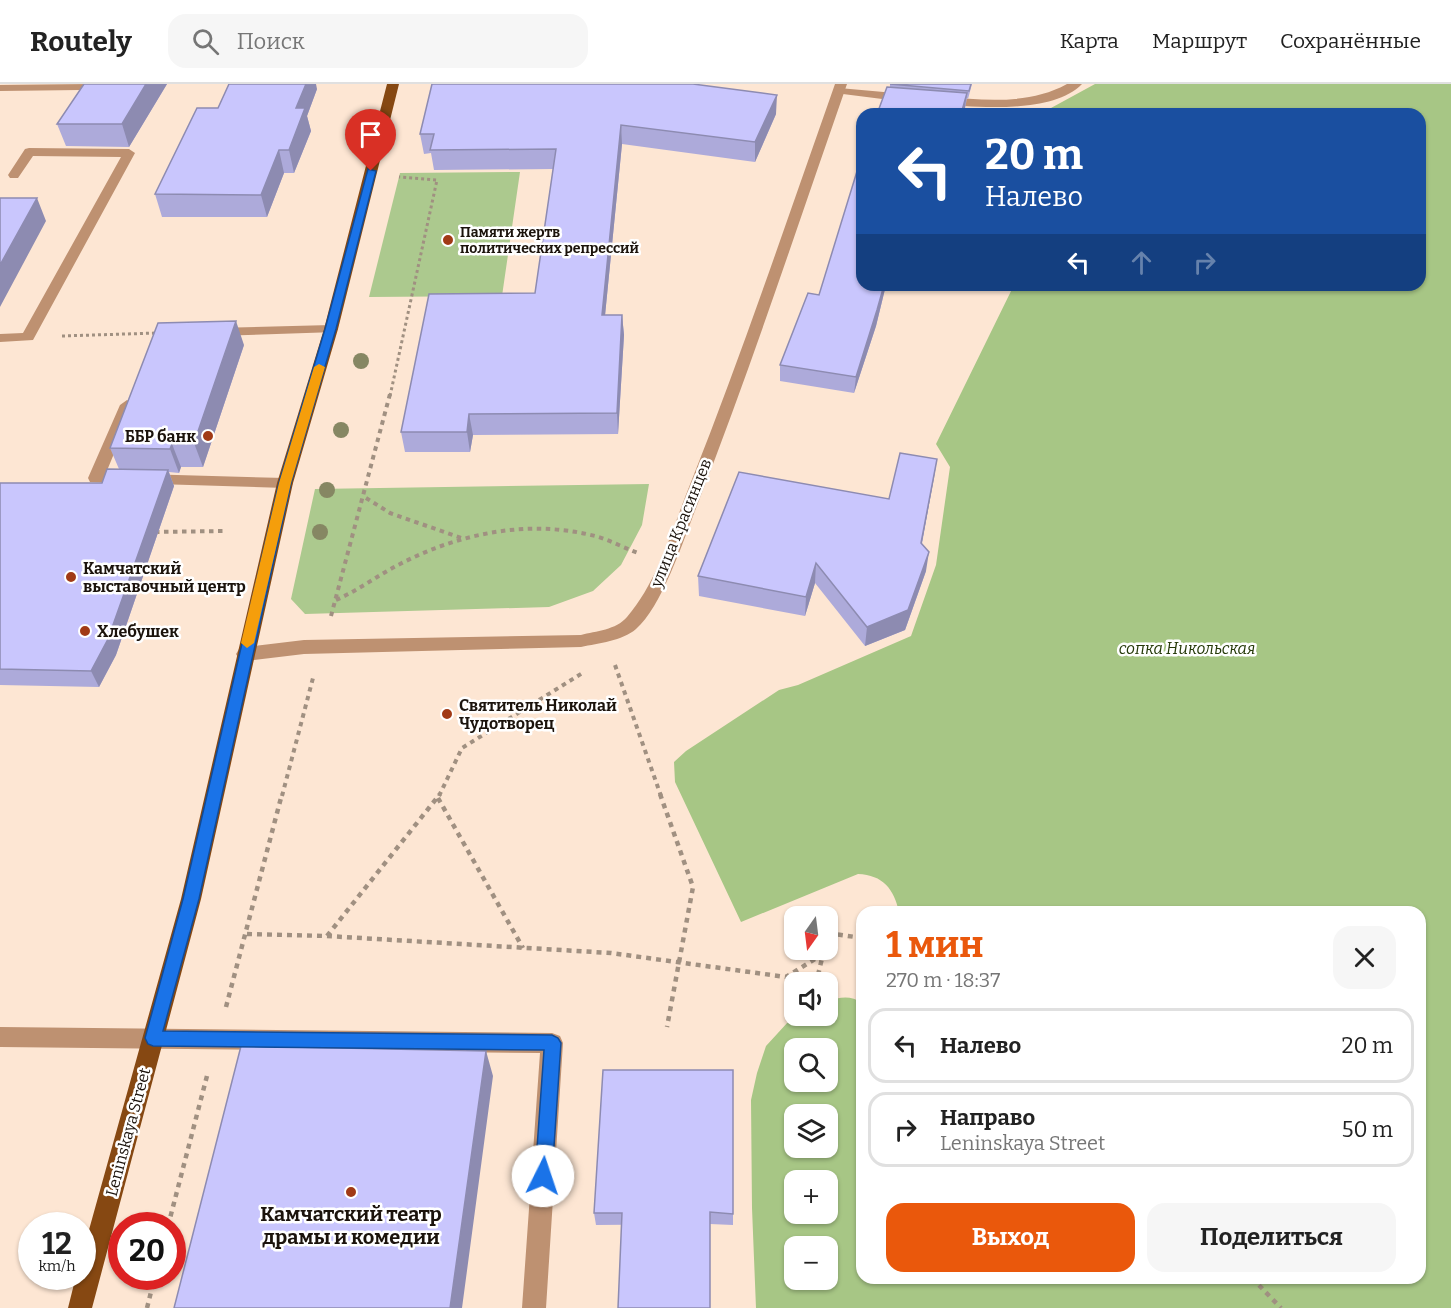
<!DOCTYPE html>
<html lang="ru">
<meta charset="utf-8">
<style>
:root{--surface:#fff;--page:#f6f6f6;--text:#222;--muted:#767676;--line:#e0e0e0;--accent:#ea580c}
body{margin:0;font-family:Bitter,serif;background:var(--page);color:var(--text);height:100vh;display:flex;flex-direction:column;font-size:22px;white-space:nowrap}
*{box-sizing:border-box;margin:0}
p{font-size:20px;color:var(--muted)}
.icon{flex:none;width:33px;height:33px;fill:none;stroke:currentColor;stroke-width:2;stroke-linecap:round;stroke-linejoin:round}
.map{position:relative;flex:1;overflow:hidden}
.sheet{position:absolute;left:856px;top:822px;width:570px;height:378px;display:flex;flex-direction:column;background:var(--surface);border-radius:18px;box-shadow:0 2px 4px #0004}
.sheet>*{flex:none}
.top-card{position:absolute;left:856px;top:24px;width:570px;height:183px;border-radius:18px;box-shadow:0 2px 4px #0004;background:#1a4fa0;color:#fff;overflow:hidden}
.needle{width:39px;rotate:194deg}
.tools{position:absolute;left:784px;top:822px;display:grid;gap:12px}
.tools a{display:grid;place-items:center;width:54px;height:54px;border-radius:12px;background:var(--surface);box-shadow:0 2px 4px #0004;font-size:30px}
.speed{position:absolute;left:18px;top:1128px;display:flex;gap:12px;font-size:30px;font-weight:700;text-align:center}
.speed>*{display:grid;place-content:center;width:78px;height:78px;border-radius:50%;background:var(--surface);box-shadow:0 2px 4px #0004;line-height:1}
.speed small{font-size:15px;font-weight:400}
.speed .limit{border:9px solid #d22;background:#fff;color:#111}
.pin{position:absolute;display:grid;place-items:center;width:51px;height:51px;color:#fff;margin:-62px -26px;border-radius:50% 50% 50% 0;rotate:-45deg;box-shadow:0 0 6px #0007}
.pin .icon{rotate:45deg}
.me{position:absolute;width:66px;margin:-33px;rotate:4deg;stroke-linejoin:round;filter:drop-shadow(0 0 4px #0008)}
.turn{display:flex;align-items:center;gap:21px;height:126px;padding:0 30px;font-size:27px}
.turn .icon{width:78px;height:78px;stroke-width:2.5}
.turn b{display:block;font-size:42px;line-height:51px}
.lanes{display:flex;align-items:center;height:57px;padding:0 30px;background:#0003;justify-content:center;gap:30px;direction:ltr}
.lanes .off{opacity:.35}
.round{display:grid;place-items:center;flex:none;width:63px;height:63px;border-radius:18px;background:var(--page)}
.overview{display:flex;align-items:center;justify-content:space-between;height:102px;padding:0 30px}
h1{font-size:36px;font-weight:700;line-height:45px;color:var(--accent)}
.cta{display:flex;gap:12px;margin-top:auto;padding:12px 30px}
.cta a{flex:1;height:69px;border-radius:18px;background:var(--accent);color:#fff;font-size:24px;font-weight:700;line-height:69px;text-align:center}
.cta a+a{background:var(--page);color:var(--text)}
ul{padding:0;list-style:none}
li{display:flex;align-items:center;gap:18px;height:75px;margin:0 12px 9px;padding:0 18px;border:3px solid var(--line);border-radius:18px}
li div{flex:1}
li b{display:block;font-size:22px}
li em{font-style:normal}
header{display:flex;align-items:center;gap:36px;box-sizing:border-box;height:84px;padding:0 30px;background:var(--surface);border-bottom:2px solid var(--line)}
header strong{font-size:28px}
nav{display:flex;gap:33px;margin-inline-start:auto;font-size:21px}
.search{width:420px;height:54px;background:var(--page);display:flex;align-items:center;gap:15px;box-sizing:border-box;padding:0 21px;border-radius:18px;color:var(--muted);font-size:22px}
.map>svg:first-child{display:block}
.green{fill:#acc98e}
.forest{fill:#a7c685;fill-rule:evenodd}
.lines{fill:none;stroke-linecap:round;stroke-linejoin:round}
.path-far2{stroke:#a09081;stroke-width:3;stroke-dasharray:3 3;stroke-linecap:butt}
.path-far1{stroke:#a09081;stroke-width:4;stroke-dasharray:4.5 4.5;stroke-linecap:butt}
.path{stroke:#a09081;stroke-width:4.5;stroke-dasharray:5 5;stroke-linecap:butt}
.lane{fill:#be9171;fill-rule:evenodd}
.street{fill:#be9171;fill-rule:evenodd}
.primary{fill:#864812;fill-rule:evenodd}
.tree{fill:#868763}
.wall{fill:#adaada}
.shaded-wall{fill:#8d8bb1}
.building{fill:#c9c6fd;stroke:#8d8bb1;stroke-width:1.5}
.route{fill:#1a73e8;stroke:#114b97;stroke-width:1.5}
.slow{fill:#f59e0b}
.poi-dot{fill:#a13a16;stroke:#fff;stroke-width:2}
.labels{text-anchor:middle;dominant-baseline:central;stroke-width:5;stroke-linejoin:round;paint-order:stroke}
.far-poi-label{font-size:14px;font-weight:bold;fill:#1b130c;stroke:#fff;text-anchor:start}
.poi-label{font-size:16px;font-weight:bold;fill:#1b130c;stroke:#fff;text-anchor:start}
.street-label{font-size:16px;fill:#1b130c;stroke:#fff}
.park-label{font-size:16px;font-style:italic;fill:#253908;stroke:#fff}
.near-poi-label{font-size:20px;font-weight:bold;fill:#1b130c;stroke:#fff}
</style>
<header>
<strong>Routely</strong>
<div class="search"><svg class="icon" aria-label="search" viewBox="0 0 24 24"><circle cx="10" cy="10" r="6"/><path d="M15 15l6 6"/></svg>Поиск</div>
<nav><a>Карта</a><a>Маршрут</a><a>Сохранённые</a></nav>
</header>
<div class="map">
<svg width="1451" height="1224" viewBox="0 0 1451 1224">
<rect width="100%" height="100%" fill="#fde6d3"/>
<path class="green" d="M 520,88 L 502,212 L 369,213 L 400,89 Z
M 649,400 L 642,441 L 621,481 L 593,507 L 549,523 L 305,530 L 291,515 L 315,405 Z"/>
<path class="forest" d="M 1095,0 L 1451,0 L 1451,1224 L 756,1224 L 752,1124 L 751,1016 L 757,989 L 766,962 L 788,938 L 796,932 L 828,932 L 828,917 C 840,913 851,911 862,919 L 862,1194 L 1420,1194 L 1420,828 L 899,828 C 894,805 883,791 858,790 L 741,838 L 675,698 L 674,678 L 686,667 L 779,606 L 798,601 L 911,552 L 936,481 L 950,383 L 936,360 L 1014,201 L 1420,201 L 1420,30 L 1040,30 ZM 828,964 L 828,998 L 795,998 L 795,964 ZM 795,1030 L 828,1030 L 828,1064 L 795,1064 ZM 828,1096 L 828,1130 L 795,1130 L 795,1096 ZM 828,1162 L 828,1196 L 795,1196 L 795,1162 Z"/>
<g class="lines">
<path class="path-far2" d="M 62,252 L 157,249
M 390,312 L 437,96 L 399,93"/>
<path class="path-far1" d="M 366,414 L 390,429 L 464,455
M 155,448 L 224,447
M 336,516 C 359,506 378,491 400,480 C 460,449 529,435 595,452 C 610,456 624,464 638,469
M 331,532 L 390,310
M 615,581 L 661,712
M 282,712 L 313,594
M 439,712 L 462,664 L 584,588"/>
<path class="path" d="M 660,710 L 693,803 L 667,943
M 438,714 L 523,864
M 828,849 L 862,854
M 247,850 L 327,852 L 611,869 L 786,893 L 823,870
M 327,852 L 440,710
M 818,891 L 824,866
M 226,923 L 282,710
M 168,1142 L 208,988
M 1252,1194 L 1281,1224
M 147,1224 L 155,1192"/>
<path class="lane" d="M 88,0 L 84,5 L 80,6 L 0,7 L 0,1 Z
M 1067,0 L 1082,0 C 1057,26 997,24 964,22 C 955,21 944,23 937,17 L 943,13 C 985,16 1029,21 1067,0 Z
M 839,4 L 906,10 L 912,14 L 906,18 L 835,9 L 833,7 Z
M 29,64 L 129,65 L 135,69 L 33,256 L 0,258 L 0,250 L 23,249 L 121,73 L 33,72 L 18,94 L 10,94 L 8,91 L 25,65 Z
M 331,241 L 338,245 L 336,248 L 215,252 L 208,248 L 215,244 Z
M 127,316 L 134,321 L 106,389 L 285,394 L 291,395 L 293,399 L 291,403 L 285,404 L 90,398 L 88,394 L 120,321 Z
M 0,943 L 552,949 L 560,952 L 563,959 L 546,1224 L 522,1224 L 540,969 L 0,963 Z"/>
<path class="street" d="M 835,0 L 847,0 C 798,140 752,281 698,419 C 685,452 662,523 636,545 C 622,557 599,559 581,563 L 304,570 L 245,577 L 239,575 L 236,570 L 239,565 L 245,563 L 304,556 L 581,551 C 596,547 616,546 627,533 C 659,496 673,442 691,398 C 743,267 788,133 835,0 Z"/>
<path class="primary" d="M 387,0 L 399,0 L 338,245 L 293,399 L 201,815 L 92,1224 L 68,1224 L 76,1192 L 82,1192 L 82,1171 L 181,815 L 277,399 L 324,245 Z"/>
</g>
<g class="tree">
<circle cx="361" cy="277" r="8"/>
<circle cx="341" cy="346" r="8"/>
<circle cx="327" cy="406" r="8"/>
<circle cx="320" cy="448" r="8"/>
</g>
<path class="wall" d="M 84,0 L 167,0 L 129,63 L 66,62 L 57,40 Z
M 890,0 L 972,0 L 968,15 L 967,14 L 964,30 L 877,30 L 890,3 Z
M 317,5 L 307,32 L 311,47 L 294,89 L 284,89 L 267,133 L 162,133 L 155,110 L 218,24 Z
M 776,30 L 755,78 L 622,60 L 605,231 L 622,231 L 624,251 L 618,350 L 473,351 L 470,368 L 405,368 L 401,348 L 535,209 L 553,85 L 434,86 L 431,69 L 424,70 L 420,50 Z
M 862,201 L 886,201 L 876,242 L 854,309 L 780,297 L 780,281 L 819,211 Z
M 244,261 L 203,383 L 181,383 L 179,389 L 169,388 L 174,402 L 116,571 L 99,603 L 0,601 L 0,399 L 102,399 L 119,385 L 110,364 Z
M 937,375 L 922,460 L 926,487 L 905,546 L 865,562 L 815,499 L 805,532 L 699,512 L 698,492 L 889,415 Z
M 733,986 L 733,1141 L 710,1140 L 596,1141 L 594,1129 Z"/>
<path class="shaded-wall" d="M 146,0 L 167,0 L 129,63 L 122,40 Z
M 306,0 L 316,0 L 317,5 L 307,32 L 311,47 L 294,89 L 289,66 L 296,24 Z
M 967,9 L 964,30 L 961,30 Z
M 777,11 L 776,30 L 755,78 L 755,58 Z
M 621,41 L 622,60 L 603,252 L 602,231 Z
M 279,66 L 284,89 L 267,133 L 261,111 Z
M 37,114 L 46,137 L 0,223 L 0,181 Z
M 884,201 L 886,201 L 876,242 L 854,309 L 856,293 Z
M 622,231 L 624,251 L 618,350 L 617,329 Z
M 236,237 L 244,261 L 203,383 L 194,359 Z
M 469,330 L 473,351 L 470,368 L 467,348 Z
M 172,360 L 181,383 L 179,389 L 170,365 Z
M 937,375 L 934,394 L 918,479 L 921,459 Z
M 168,386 L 174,402 L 116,571 L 99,603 L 91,587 Z
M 929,468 L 926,487 L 905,546 L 865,562 L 867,543 Z
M 816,479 L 815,499 L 805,532 L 806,513 Z
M 486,967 L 493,992 L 462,1224 L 450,1224 Z"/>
<path class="building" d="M 84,0 L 146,0 L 122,40 L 57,40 Z
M 229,0 L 306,0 L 296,24 L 305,24 L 289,66 L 279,66 L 261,111 L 155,110 L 197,24 L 218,24 Z
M 432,0 L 693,0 L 777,11 L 755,58 L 621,41 L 602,231 L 622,231 L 617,329 L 469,330 L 467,348 L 401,348 L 429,210 L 535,209 L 556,65 L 430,66 L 434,50 L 420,50 Z
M 890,0 L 971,0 L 969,7 Z
M 887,3 L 967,9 L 961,30 L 951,29 L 950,30 L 877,30 Z
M 862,71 L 862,201 L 884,201 L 877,226 L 856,293 L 780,281 L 808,209 L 819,211 Z
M 0,114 L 37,114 L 0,181 Z
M 236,237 L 194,359 L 172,360 L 170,365 L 110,364 L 158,239 Z
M 900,369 L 937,375 L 921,459 L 929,468 L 908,526 L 867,543 L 816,479 L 806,513 L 698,492 L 739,388 L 889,415 Z
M 107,385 L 168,386 L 108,555 L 91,587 L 0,585 L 0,399 L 102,399 Z
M 241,962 L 486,967 L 450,1224 L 174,1224 Z
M 603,986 L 733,986 L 733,1130 L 710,1128 L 710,1224 L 618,1224 L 622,1129 L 594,1129 Z"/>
<path class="route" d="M 368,85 L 376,87 L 336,245 L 291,399 L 199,815 L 163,947 L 552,951 L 558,954 L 561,959 L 552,1092 L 550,1098 L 543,1100 L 537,1098 L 535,1092 L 544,966 L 153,962 L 148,960 L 145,954 L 183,815 L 279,399 L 325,245 Z"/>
<path class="slow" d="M 319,280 L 325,283 L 291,399 L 254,559 L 247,564 L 241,559 L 279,399 L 314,283 Z"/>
<g class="poi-dot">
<circle cx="448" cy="156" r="6"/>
<circle cx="208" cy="352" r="6"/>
<circle cx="71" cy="493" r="6"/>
<circle cx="85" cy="547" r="6"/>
<circle cx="447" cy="630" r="6"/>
<circle cx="351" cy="1108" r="6"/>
</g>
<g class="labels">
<g class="far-poi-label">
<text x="460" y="148">Памяти жертв<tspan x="460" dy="16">политических репрессий</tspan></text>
</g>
<g class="poi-label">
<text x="196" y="352" text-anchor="end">ББР банк</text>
<text x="83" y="484">Камчатский<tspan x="83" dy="18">выставочный центр</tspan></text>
<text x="97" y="547">Хлебушек</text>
<text x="459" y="621">Святитель Николай<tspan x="459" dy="18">Чудотворец</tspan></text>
</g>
<g class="street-label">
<text transform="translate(681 439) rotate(-68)">улица Красинцев</text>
<text transform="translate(128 1048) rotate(-75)">Leninskaya Street</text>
</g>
<g class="park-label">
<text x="1187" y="564">сопка Никольская</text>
</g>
<g class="near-poi-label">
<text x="351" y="1130">Камчатский театр<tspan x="351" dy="23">драмы и комедии</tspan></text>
</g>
</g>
</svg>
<div class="tools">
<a><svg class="needle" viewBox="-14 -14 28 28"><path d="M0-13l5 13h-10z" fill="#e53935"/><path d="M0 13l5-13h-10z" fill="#767676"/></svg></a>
<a><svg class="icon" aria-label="sound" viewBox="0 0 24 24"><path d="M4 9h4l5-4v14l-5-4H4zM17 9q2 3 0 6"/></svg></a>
<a><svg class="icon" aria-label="search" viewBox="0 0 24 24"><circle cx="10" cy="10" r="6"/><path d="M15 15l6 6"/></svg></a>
<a><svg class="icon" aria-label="layers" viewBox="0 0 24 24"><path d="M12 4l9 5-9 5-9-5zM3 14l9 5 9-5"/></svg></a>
<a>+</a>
<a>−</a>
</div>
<div class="speed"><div>12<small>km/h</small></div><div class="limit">20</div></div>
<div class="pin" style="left:371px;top:87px;background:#d93025"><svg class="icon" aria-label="arrive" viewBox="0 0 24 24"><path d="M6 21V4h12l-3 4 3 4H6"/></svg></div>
<svg class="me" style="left:543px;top:1092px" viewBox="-20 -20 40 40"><circle r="19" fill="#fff"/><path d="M0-13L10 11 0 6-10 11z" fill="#1a73e8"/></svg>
<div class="top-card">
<div class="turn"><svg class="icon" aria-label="left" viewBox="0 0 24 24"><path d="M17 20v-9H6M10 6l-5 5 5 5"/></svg><div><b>20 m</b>Налево</div></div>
<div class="lanes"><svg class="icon" aria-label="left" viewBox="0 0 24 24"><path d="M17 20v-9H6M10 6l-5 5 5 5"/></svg><svg class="icon off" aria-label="ahead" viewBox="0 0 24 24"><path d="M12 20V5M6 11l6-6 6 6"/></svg><svg class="icon off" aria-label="right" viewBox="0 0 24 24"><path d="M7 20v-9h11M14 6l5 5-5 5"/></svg></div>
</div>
<section class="sheet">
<div class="overview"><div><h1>1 мин</h1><p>270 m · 18:37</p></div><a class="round"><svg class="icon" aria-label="close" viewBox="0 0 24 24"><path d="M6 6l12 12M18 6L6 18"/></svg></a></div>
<ul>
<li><svg class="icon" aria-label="left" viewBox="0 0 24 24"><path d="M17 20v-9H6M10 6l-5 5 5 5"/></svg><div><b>Налево</b></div><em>20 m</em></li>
<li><svg class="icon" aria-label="right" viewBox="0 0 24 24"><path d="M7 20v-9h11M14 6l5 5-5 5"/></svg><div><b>Направо</b><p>Leninskaya Street</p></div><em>50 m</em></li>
</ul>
<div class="cta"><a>Выход</a><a>Поделиться</a></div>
</section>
</div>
